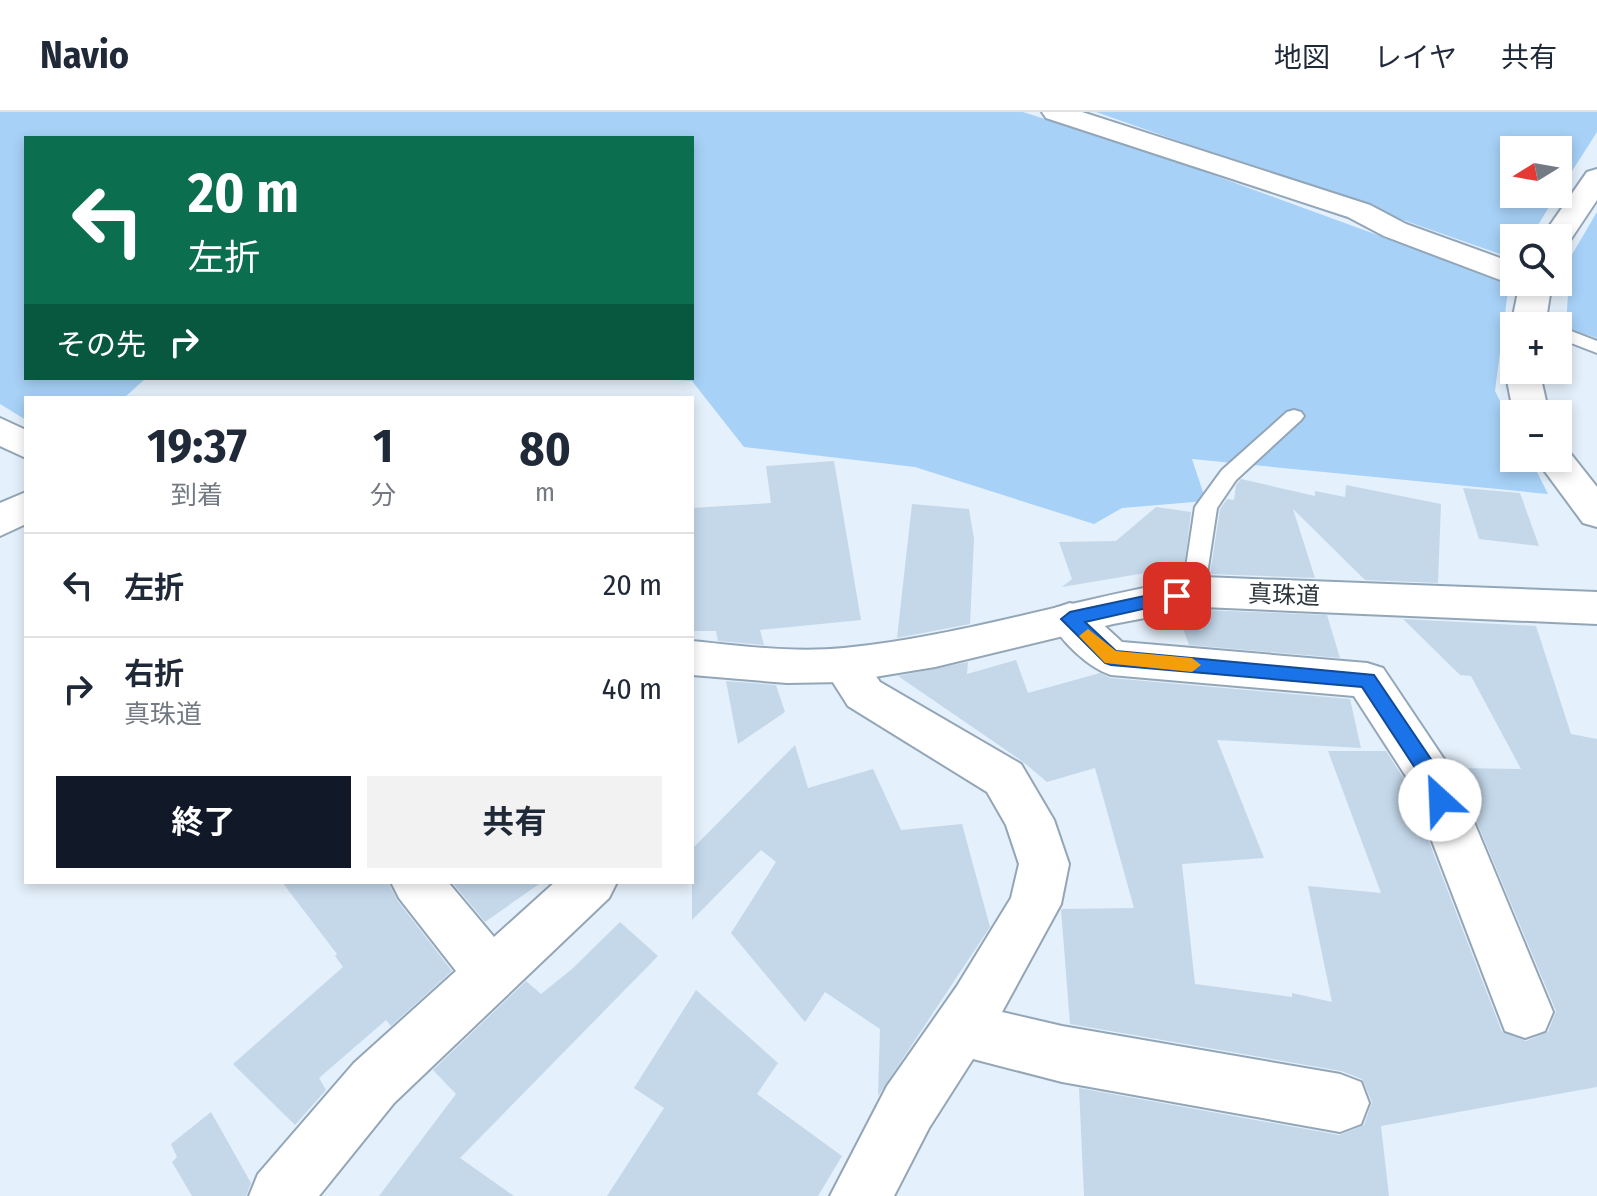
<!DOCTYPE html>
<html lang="ja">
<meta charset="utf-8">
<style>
:root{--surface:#fff;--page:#f2f2f3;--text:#1f2937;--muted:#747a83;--line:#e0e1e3;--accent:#111827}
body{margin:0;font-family:"Fira Sans Condensed","Noto Sans JP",sans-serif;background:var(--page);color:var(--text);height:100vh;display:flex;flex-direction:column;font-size:30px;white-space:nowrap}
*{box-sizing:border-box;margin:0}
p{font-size:26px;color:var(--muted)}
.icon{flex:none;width:44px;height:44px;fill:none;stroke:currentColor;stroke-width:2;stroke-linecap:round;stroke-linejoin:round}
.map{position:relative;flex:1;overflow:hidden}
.sheet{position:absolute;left:24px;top:284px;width:670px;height:488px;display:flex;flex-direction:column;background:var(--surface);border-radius:0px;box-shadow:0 4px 12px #0003}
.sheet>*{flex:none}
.hud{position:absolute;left:24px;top:24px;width:670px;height:244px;border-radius:0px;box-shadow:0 4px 12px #0003;background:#0b6e4f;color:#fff;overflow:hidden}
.needle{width:52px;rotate:259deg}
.fabs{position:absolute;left:1500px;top:24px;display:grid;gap:16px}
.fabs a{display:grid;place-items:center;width:72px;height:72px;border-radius:0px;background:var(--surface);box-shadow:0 4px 12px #0003;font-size:40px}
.pin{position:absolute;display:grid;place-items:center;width:68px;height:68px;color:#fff;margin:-34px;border-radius:16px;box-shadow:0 4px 12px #0006}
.me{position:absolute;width:88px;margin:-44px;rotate:335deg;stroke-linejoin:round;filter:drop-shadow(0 0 6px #0008)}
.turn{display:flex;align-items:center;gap:28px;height:168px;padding:0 32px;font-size:36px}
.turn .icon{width:104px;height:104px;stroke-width:2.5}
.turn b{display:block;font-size:56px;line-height:68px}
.then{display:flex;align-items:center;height:76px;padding:0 32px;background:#0003;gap:16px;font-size:30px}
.eta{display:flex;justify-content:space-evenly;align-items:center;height:136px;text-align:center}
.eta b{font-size:48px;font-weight:700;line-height:56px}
.button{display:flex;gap:16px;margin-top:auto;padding:16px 32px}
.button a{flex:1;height:92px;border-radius:0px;background:var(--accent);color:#fff;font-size:32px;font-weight:700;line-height:92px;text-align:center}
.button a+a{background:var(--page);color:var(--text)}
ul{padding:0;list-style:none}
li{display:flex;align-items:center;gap:24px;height:104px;padding:0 32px;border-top:2px solid var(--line)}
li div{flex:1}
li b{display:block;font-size:30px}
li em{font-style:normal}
header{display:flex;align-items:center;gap:48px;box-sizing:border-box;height:112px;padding:0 40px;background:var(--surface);border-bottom:2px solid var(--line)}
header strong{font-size:38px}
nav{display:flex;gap:44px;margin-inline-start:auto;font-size:28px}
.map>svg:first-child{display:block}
.green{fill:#a7d1f7}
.building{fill:#c4d8ea}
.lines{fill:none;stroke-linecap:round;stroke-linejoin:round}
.service-casing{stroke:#93a6b7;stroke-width:4}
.minor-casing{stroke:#93a6b7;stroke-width:4}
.tertiary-casing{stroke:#93a6b7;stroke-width:4}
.secondary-casing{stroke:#93a6b7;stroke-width:4}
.service{fill:#fff;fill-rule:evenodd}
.minor{fill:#fff;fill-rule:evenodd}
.tertiary{fill:#fff;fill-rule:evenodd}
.secondary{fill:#fff;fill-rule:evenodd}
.route{fill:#1a73e8;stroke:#114b97;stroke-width:2}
.slow{fill:#f59e0b}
.labels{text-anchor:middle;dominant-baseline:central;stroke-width:6;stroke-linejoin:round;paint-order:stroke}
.street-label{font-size:24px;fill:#2e363d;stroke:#fff}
</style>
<header>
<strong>Navio</strong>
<nav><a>地図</a><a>レイヤ</a><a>共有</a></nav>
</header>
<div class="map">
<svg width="1597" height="1084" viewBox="0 0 1597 1084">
<rect width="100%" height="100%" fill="#e4f0fb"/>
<path class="green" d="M 0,0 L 1023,0 L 1186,53 L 1509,171 L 1495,279 L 1514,316 L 1514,346 L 1530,346 L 1548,382 L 1192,347 L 1206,389 L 1122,396 L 1094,412 L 915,355 L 744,335 L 692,269 L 658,266 L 692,266 L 692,26 L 26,26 L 26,266 L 146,266 L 124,286 L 26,286 L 26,308 L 0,292 Z
M 1096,0 L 1597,0 L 1597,20 L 1558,81 L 1558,38 L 1514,38 L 1514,82 L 1557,82 L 1530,126 L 1514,126 L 1514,147 Z
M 1597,100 L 1597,226 L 1566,216 L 1570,146 Z"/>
<path class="building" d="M 834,349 L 861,508 L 760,518 L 764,533 L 718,529 L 716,519 L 692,519 L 692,396 L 771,391 L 766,354 Z
M 1241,367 L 1315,384 L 1315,379 L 1345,385 L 1346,373 L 1441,392 L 1438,471 L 1365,468 L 1293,397 L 1315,466 L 1210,462 L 1220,397 L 1227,387 L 1234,388 L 1236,373 Z
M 1463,376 L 1520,381 L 1539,434 L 1479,427 Z
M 912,392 L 969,397 L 974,427 L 970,512 L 897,526 Z
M 1156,395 L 1191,400 L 1183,465 L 1166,468 L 1163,458 L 1062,475 L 1072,467 L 1059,430 L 1116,429 Z
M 1203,498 L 1327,503 L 1340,546 L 1189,533 L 1178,503 Z
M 1403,507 L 1536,514 L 1571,622 L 1597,627 L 1597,975 L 1381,1014 L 1389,1084 L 1084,1084 L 1079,976 L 1339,1023 L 1364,1013 L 1372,990 L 1362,967 L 1341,959 L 1070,912 L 1061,797 L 1134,796 L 1095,656 L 1047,670 L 1022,649 L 898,564 L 968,550 L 967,562 L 1016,548 L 1028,581 L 1100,561 L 1111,566 L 1350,587 L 1361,636 L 1217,628 L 1264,746 L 1182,752 L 1195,872 L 1292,885 L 1292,881 L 1332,890 L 1308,774 L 1381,781 L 1328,639 L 1386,639 L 1406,670 L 1502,920 L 1526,929 L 1548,920 L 1556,899 L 1454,656 L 1521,657 L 1471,564 L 1460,563 Z
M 726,569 L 776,573 L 785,600 L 738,632 Z
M 795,633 L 808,676 L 873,657 L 901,718 L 962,712 L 990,815 L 878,984 L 880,917 L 825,880 L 805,910 L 731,821 L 776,750 L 761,738 L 692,808 L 692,737 Z
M 282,770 L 388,770 L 397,788 L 452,859 L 391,914 L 386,908 L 319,966 L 326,978 L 295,1013 L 233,952 L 343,855 L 335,844 L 337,842 Z
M 452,770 L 542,770 L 485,810 Z
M 620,810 L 658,844 L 460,1046 L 514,1084 L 379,1084 L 456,982 L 433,958 L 526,869 L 541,882 L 572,857 Z
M 696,878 L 778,951 L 757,982 L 842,1044 L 818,1084 L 607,1084 L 664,996 L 634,976 Z
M 211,1000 L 251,1071 L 246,1084 L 192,1084 L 172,1050 L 177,1045 L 171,1032 Z"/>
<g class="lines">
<g class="service-casing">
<path id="service" d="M 1558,214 L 1597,229 L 1597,241 L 1558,226 Z
M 1294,298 L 1301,300 L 1304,304 L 1301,308 L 1236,368 L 1217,396 L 1207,462 L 1214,480 L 1211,486 L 1203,488 L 1195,486 L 1185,462 L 1195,395 L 1222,358 L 1287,300 Z"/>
</g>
<g class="minor-casing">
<path id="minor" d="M 1042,0 L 1082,0 L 1370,93 L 1406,112 L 1514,151 L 1514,170 L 1520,170 L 1503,169 L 1384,124 L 1348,105 L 1046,6 Z
M 26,380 L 26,412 L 0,424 L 0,391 Z
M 1070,491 L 1085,496 L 1122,530 L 1367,551 L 1383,556 L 1454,662 L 1553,900 L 1545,919 L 1525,926 L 1505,919 L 1409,669 L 1354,584 L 1111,563 C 1087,555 1061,529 1049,507 L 1055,496 Z
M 844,536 L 860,541 L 880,570 L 1021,652 L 1054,708 L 1069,752 L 1061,792 L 1002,900 L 1062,914 L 1340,962 L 1361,970 L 1369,991 L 1361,1012 L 1340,1020 L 1062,970 L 973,947 L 929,1016 L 894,1084 L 830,1084 L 887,974 L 957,874 L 1011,786 L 1019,752 L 1006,713 L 987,680 L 848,594 L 822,553 L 828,541 Z
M 391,770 L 448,770 L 494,825 L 555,770 L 617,770 L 609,786 L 394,991 L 319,1084 L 249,1084 L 258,1062 L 354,951 L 456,859 L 399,786 Z"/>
</g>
<g class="tertiary-casing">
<path id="tertiary" d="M 0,306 L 26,318 L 26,346 L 0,334 Z
M 1203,465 L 1597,480 L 1597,512 L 1203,495 L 1113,512 L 935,555 L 844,570 L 787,571 L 692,563 L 692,529 C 742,534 793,541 844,536 C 966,524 1083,484 1203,465 Z"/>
</g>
<g class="secondary-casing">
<path id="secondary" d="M 1597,57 L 1597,88 L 1567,133 L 1558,135 L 1558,126 L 1541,126 L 1587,60 Z
M 1520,170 L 1552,170 L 1545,214 L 1514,214 L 1514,218 L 1511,214 Z
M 1514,250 L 1514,258 L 1539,258 L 1549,302 L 1514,304 L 1505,258 Z
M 1558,335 L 1567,337 L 1597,375 L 1597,415 L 1583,411 L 1535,346 L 1558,346 Z"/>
</g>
<use href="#service" class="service"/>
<use href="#minor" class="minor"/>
<use href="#tertiary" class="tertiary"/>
<use href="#secondary" class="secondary"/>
</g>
<path class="route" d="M 1177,477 L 1183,479 L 1185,484 L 1183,488 L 1085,510 L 1116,539 L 1374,563 L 1437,656 L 1450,688 L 1447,694 L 1440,696 L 1433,694 L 1421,665 L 1362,575 L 1111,553 L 1105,551 L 1061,507 L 1070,500 Z"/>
<path class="slow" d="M 1088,517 L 1116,539 L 1192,546 L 1201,553 L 1192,560 L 1105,551 L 1079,524 Z"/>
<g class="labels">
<g class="street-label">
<text transform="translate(1284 483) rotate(2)">真珠道</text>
</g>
</g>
</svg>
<div class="fabs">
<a><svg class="needle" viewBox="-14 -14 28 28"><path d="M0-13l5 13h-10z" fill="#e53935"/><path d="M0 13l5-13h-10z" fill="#747a83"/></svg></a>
<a><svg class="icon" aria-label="search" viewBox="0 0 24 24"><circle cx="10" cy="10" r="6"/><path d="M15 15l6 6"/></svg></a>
<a>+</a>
<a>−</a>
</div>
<div class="pin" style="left:1177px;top:484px;background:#d93025"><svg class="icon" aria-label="arrive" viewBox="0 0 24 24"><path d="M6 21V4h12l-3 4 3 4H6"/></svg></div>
<svg class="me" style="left:1440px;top:688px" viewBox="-20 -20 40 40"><circle r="19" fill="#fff"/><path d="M0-13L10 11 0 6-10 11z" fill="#1a73e8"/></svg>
<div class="hud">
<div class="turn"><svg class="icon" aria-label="left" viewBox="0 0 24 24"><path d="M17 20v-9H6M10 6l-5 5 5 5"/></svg><div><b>20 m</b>左折</div></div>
<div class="then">その先<svg class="icon" aria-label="right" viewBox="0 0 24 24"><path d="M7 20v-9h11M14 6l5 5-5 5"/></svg></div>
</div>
<section class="sheet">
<div class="eta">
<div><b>19:37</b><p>到着</p></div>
<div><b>1</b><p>分</p></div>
<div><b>80</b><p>m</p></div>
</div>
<ul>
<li><svg class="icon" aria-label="left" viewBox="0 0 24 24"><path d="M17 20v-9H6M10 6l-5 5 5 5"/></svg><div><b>左折</b></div><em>20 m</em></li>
<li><svg class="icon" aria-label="right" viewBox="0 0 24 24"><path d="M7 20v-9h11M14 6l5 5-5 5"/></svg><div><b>右折</b><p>真珠道</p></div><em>40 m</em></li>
</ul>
<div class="button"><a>終了</a><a>共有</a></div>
</section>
</div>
